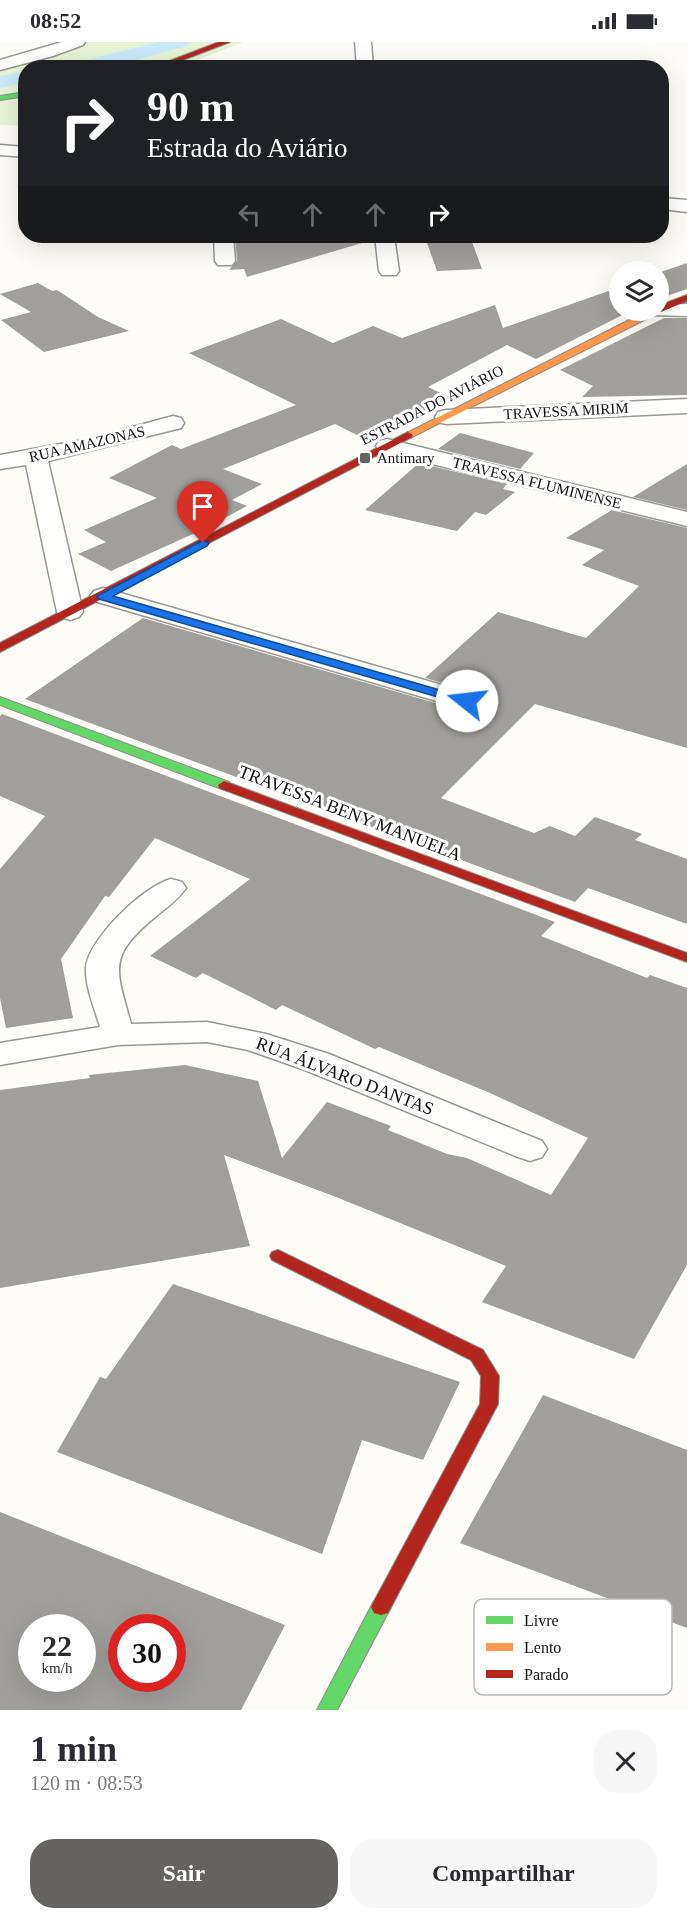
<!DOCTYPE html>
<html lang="pt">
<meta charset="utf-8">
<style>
:root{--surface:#fff;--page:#f7f7f7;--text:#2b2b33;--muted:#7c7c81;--accent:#646362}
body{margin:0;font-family:"Times New Roman",serif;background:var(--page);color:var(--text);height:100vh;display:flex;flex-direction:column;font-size:22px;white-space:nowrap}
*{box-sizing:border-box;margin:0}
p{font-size:20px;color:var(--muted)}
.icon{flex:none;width:33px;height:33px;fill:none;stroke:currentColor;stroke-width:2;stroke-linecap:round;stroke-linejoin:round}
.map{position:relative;height:1668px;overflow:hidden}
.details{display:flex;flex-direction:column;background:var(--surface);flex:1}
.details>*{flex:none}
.guide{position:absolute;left:18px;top:18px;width:651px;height:183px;border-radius:24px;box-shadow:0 6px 24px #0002;background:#202124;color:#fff;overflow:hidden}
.tools{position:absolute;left:609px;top:219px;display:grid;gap:12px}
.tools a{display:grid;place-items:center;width:60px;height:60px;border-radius:50%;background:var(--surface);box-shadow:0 6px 24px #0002;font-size:30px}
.speed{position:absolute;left:18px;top:1572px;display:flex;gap:12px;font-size:30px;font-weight:700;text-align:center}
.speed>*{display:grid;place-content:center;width:78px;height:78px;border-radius:50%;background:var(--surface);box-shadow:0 6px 24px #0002;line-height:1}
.speed small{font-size:15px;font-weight:400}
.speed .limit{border:9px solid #d22;background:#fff;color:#111}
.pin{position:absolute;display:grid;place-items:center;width:51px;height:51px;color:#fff;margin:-62px -26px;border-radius:50% 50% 50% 0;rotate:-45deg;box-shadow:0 0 6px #0007}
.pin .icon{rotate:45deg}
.me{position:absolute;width:66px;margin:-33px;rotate:286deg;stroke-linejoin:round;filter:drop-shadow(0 0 4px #0008)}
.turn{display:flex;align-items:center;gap:21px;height:126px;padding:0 30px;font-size:27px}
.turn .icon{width:78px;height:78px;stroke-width:2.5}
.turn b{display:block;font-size:42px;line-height:51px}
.lanes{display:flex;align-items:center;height:57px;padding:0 30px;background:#0003;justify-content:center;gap:30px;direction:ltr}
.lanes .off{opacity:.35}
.round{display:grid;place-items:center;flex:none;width:63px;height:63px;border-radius:24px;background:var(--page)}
.head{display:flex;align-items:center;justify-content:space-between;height:102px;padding:0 30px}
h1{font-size:36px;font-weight:800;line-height:45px}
.primary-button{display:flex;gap:12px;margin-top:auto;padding:12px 30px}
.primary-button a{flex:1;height:69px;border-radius:24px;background:var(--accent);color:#fff;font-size:24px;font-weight:800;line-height:69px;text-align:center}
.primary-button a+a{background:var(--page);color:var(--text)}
.status{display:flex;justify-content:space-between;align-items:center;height:42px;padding:0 30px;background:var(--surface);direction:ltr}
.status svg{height:16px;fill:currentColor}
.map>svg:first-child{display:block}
.green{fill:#e7f3d7}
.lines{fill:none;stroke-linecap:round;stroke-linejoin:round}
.canal{fill:#cde8f7;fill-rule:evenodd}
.building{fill:#a19f9c;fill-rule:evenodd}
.street-casing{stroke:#979795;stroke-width:3}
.fast-casing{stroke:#8e8d8b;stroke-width:2}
.slow-casing{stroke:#8e8d8b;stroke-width:2}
.jam-casing{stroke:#8e8d8b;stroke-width:2}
.street{fill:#fffffe;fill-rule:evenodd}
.fast{fill:#63d668;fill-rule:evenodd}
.slow{fill:#ff974d;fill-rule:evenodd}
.jam{fill:#b3261e;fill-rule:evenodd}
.route{fill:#1a73e8;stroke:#114b97;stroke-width:1.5}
.poi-dot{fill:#646362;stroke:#fff;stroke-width:2}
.labels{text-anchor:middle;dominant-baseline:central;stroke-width:6;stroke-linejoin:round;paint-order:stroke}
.far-street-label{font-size:15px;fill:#111;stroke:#fff}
.far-poi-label{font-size:15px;fill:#111;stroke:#fff;text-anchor:start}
.street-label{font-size:18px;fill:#111;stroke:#fff}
.key{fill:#fff;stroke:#b8b8b8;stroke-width:1.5}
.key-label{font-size:16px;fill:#111}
</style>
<div class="status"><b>08:52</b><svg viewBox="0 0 49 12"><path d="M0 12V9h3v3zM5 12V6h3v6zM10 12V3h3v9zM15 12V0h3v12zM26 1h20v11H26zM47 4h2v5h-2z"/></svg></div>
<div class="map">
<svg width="687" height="1668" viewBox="0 0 687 1668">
<rect width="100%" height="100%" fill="#fdfcf7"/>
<path class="green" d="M 85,0 L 243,0 L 200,17 L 204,25 L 26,26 L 25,84 L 0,83 L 0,27 C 28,22 62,17 85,0 Z"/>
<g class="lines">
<path class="canal" d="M 158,0 L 190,0 L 187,4 L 107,26 L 66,26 L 69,22 Z
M 26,29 L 26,41 L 0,46 L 0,34 Z"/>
</g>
<path class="building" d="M 235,194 L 361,194 L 362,201 L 247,235 L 244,227 L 229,228 L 237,219 Z
M 472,200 L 482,227 L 437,229 L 427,201 Z
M 687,221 L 687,247 L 658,257 L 658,231 Z
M 38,241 L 52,249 L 57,248 L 98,275 L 129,289 L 44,310 L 1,278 L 31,270 L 0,252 Z
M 620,245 L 620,268 L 632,268 L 536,317 L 507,303 L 428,345 L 455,358 L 427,372 L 365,397 L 335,382 L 223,427 L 262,442 L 232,458 L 247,464 L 204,487 L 111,529 L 78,512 L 106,500 L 84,488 L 157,456 L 109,436 L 172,403 L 181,407 L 296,363 L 189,311 L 281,277 L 333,301 L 373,284 L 402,296 L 495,263 L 503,286 Z
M 664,276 L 687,276 L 687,353 L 582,355 L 593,344 L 560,328 Z
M 460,391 L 534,411 L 520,427 L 438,407 Z
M 419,421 L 507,442 L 503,447 L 515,450 L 486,473 L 475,470 L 457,489 L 365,468 Z
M 687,422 L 687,468 L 633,455 Z
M 612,468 L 687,486 L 687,706 L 535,662 L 441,756 L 534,791 L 550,784 L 575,794 L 595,775 L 642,792 L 635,798 L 687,817 L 687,882 L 588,846 L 575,860 L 25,657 L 143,576 L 456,667 L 467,669 L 477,667 L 483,660 L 478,651 L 425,636 L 498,570 L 586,596 L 639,544 L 582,523 L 604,508 L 566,496 Z
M 2,672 L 555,880 L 541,894 L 647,936 L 650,933 L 687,946 L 687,1223 L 634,1317 L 482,1260 L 506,1224 L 336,1155 L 224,1113 L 250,1204 L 0,1246 L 0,1048 L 90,1036 L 89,1033 L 185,1023 L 258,1039 L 282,1116 L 327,1060 L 391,1084 L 388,1088 L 447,1112 L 467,1116 L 551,1153 L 588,1096 L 490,1051 L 379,1005 L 375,1007 L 282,963 L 276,968 L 203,931 L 196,936 L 150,914 L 250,837 L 155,796 L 109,855 L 105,854 L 61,917 L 73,976 L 6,986 L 0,956 L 0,827 L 45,774 L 0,754 L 0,674 Z
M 173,1242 L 460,1340 L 423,1418 L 362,1398 L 322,1512 L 57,1410 L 100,1335 L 106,1337 Z
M 543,1353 L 687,1408 L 687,1586 L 460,1501 Z
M 0,1470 L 285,1583 L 241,1668 L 0,1668 ZM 32,1586 L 82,1586 L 82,1636 L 32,1636 ZM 122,1586 L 172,1586 L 172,1636 L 122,1636 Z"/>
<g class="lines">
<g class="street-casing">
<path id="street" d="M 62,0 L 85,0 L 83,3 L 53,14 L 0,28 L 0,18 Z
M 355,0 L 371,0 L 373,26 L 357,26 Z
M 0,103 L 26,105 L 26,115 L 0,113 Z
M 662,156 L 687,158 L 687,170 L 662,167 Z
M 214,194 L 233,194 L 235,219 L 232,223 L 218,223 L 215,219 Z
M 375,194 L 394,194 L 399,229 L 396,233 L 382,233 L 379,229 Z
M 687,262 L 687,274 L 648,273 L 645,269 L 658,268 L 658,263 Z
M 687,357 L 687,371 L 446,382 L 438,380 L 435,375 L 438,370 L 446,368 Z
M 173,374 L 181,376 L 184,381 L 181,386 L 48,419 L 83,570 L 79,575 L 70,578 L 61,575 L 57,570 L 26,423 L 0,427 L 0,413 L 88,397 Z
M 387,397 L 687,470 L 687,484 L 379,409 L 376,404 L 379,399 Z
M 103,546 L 477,653 L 481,659 L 477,665 L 467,667 L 457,665 L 94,559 L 90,554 L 94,549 Z
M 171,837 L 182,840 L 186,846 C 178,858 166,866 155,875 C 107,915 116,927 131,982 L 207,980 L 266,992 L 329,1012 L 542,1099 L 547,1107 L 542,1115 L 530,1119 L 518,1115 L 305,1028 L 248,1008 L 207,1000 L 118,1003 L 0,1023 L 0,1001 L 100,985 C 95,967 85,945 86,926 C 88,897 144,844 171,837 Z"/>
</g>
<g class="fast-casing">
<path id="fast" d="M 26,50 L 26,54 L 0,58 L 0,54 Z
M 0,655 L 229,740 L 230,743 L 224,747 L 219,746 L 0,663 Z
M 381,1557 L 388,1559 L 391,1565 L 337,1668 L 317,1668 L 374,1559 Z"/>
</g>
<g class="slow-casing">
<path id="slow" d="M 658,266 L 662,268 L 660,270 L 412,395 L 408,396 L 403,393 L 649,268 L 658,268 Z"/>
</g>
<g class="jam-casing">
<path id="jam" d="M 219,0 L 230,0 L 162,26 L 151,26 Z
M 687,253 L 687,259 L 661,270 L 654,268 L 658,268 L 658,264 Z
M 408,390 L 413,393 L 412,395 L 0,610 L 0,601 Z
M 224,739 L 687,911 L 687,920 L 219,746 L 218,743 Z
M 278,1208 L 483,1308 L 499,1334 L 498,1362 L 388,1571 L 381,1573 L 374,1571 L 371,1565 L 480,1362 L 481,1334 L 471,1318 L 272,1218 L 270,1214 L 272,1210 Z"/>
</g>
<use href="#street" class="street"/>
<use href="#fast" class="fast"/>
<use href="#slow" class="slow"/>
<use href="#jam" class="jam"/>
</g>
<path class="route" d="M 203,498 L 209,501 L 207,504 L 113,554 L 471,657 L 473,659 L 471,662 L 462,662 L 99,557 L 97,554 Z"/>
<rect class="poi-dot" x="359" y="410" width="12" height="12" rx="3"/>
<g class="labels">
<g class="far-street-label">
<text transform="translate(432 363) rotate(-27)">ESTRADA DO AVIÁRIO</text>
<text transform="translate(566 369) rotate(-3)">TRAVESSA MIRIM</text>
<text transform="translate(87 402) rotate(-13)">RUA AMAZONAS</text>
<text transform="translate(537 441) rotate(14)">TRAVESSA FLUMINENSE</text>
</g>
<g class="far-poi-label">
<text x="377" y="416">Antimary</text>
</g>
<g class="street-label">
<text transform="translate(350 771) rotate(21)">TRAVESSA BENY MANUELA</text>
<text transform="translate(345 1034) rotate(21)">RUA ÁLVARO DANTAS</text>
</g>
</g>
<rect x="474" y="1557" width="198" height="96" rx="9" class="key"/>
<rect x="486" y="1574" width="27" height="8" fill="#63d668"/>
<rect x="486" y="1601" width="27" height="8" fill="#ff974d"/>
<rect x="486" y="1628" width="27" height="8" fill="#b3261e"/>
<g class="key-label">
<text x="524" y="1584">Livre</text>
<text x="524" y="1611">Lento</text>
<text x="524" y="1638">Parado</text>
</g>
</svg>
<div class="tools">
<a><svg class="icon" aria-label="layers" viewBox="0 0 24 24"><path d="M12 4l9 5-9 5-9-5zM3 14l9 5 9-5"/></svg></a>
</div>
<div class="speed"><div>22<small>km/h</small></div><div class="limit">30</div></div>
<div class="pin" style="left:203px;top:501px;background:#d93025"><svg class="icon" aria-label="arrive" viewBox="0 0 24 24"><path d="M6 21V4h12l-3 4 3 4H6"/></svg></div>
<svg class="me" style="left:467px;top:659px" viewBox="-20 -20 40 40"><circle r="19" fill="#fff"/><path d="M0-13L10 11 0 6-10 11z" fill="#1a73e8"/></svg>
<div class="guide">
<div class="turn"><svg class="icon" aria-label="right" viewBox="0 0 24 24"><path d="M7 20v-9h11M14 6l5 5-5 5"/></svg><div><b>90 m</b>Estrada do Aviário</div></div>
<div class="lanes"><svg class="icon off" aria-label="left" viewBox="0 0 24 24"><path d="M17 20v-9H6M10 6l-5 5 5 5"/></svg><svg class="icon off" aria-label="ahead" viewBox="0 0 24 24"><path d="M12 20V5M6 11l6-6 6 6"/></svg><svg class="icon off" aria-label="ahead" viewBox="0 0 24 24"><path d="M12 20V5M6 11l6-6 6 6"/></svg><svg class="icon" aria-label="right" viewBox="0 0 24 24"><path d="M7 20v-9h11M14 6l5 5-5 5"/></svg></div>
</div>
</div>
<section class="details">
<div class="head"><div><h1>1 min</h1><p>120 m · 08:53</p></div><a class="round"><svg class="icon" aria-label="close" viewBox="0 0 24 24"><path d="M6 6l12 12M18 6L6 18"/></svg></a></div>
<div class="primary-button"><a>Sair</a><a>Compartilhar</a></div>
</section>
